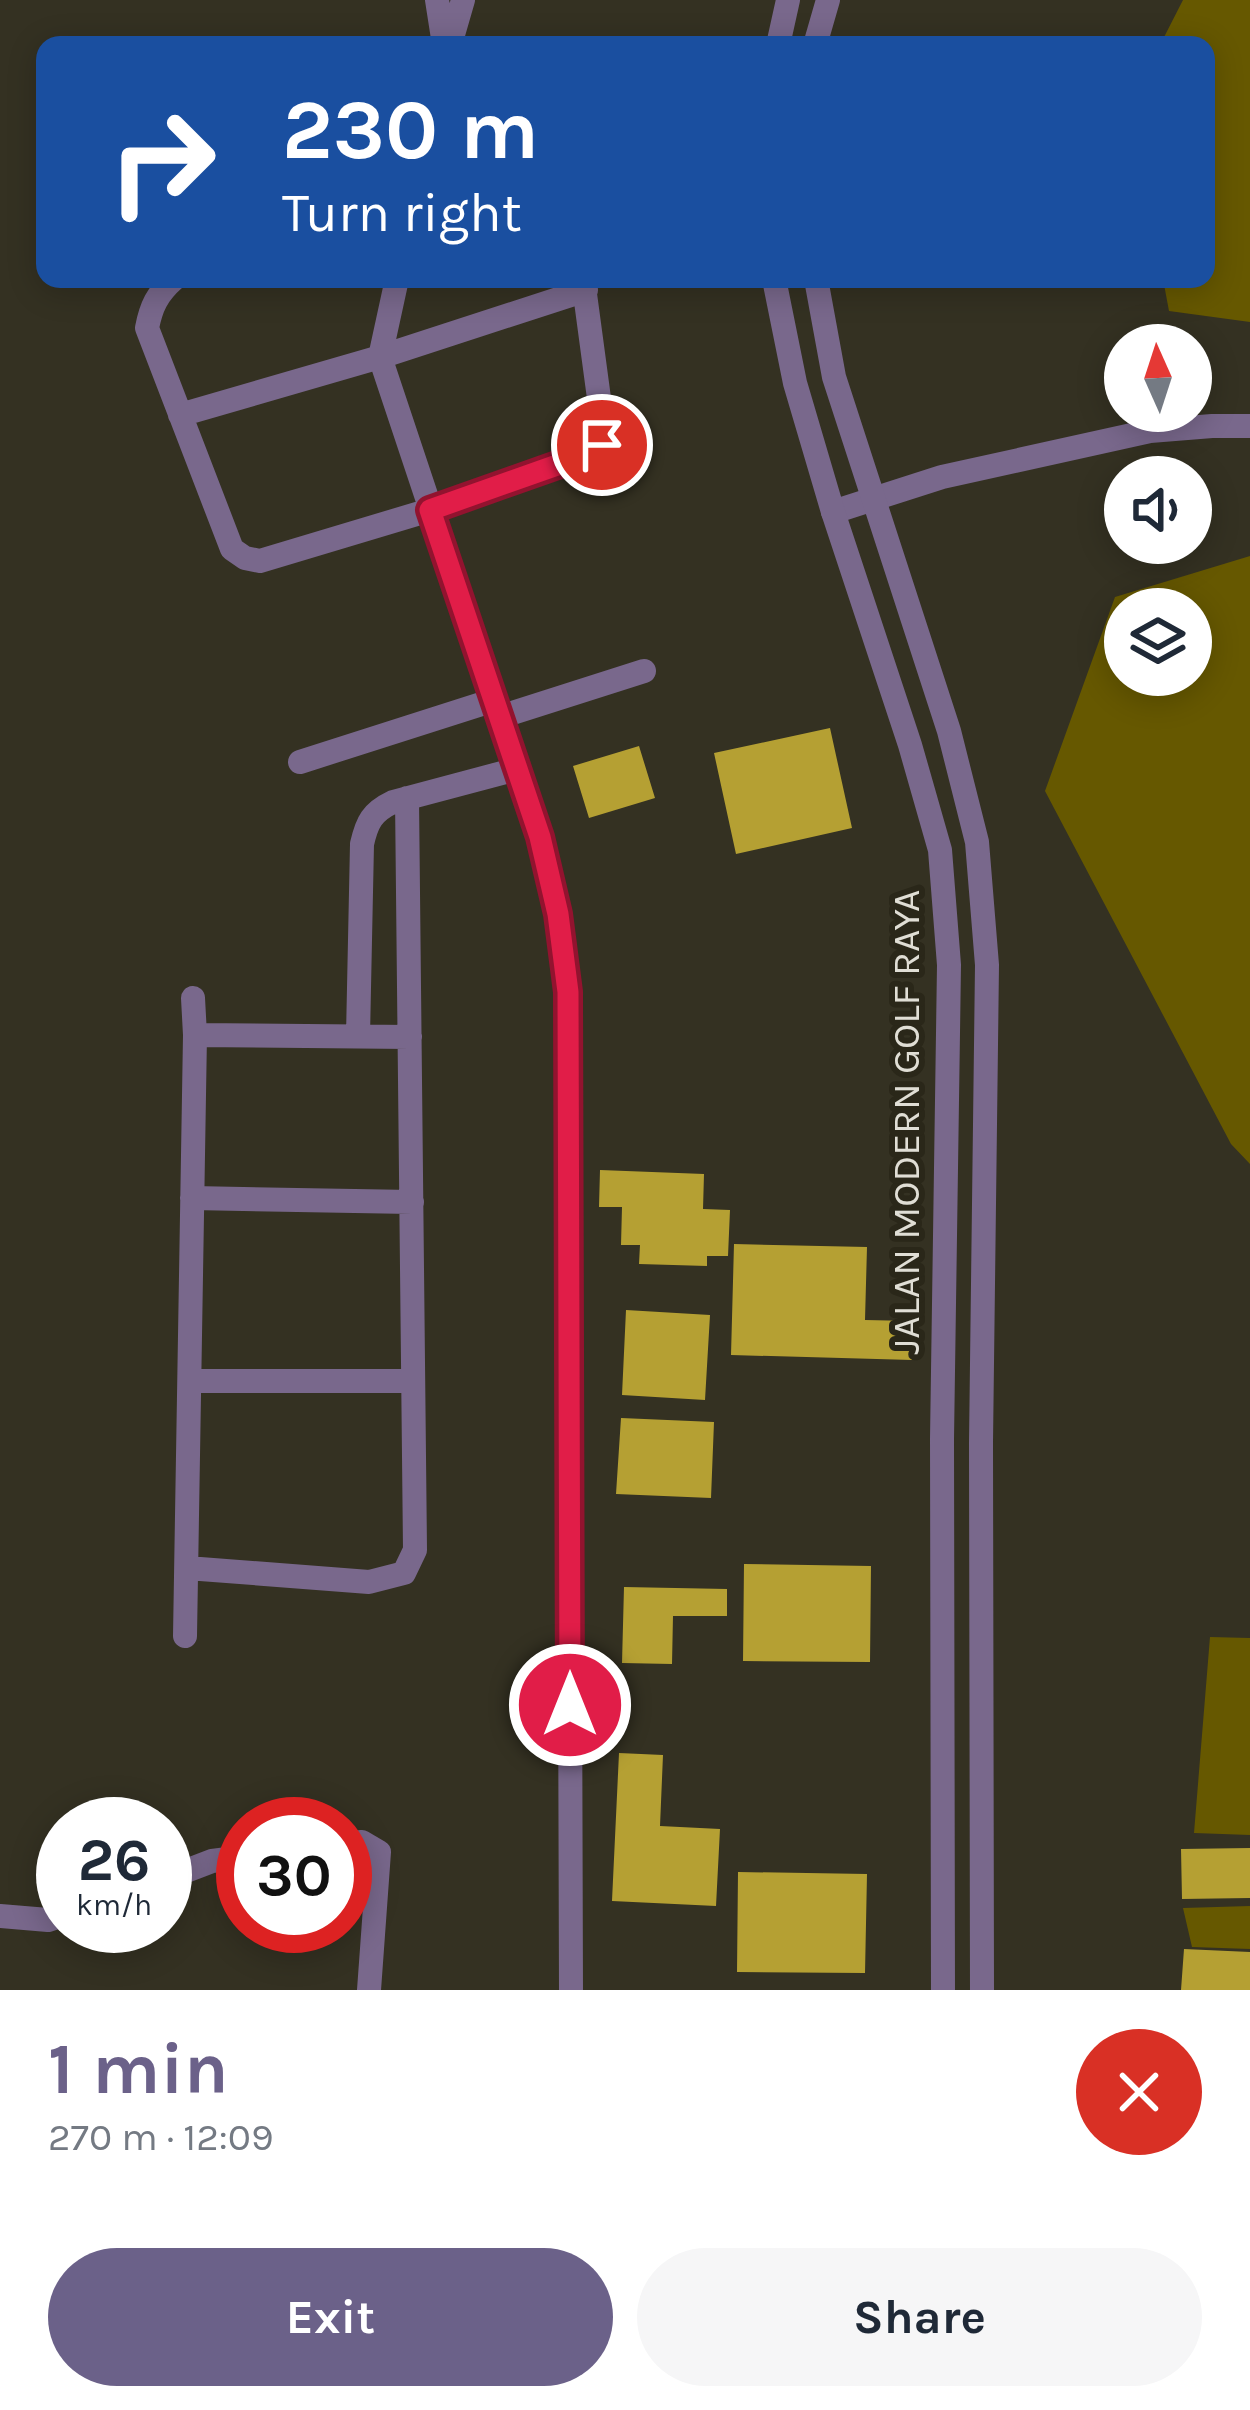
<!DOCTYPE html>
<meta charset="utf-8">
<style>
:root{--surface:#fff;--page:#f6f6f7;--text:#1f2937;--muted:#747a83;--accent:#6b6189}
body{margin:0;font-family:Karla,sans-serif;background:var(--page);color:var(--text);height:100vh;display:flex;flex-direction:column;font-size:45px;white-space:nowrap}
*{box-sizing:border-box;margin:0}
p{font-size:39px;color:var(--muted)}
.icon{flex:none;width:66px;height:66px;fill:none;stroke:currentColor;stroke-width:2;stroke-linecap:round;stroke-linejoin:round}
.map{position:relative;height:1990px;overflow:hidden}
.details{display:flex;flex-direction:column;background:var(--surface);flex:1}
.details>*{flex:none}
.hud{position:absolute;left:36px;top:36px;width:1179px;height:252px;border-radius:24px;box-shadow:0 6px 30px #0003;background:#1a4fa0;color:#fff;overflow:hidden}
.needle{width:78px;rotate:357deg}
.controls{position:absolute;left:1104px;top:324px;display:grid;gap:24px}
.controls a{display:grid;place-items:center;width:108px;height:108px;border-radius:50%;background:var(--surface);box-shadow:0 6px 30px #0003;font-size:60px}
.speed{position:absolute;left:36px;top:1797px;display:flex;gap:24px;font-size:60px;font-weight:700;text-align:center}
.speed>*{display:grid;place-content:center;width:156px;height:156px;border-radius:50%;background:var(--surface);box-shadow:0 6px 30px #0003;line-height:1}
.speed small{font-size:30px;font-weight:400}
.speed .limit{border:18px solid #d22;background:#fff;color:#111}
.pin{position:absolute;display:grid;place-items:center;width:102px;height:102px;color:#fff;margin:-51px;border:6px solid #fff;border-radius:50%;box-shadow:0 3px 12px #0007}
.me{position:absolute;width:132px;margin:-66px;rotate:0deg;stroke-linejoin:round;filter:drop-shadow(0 0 9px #0008)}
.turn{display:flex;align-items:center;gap:42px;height:252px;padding:0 48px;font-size:54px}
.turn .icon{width:156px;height:156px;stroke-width:2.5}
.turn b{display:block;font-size:84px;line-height:102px}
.round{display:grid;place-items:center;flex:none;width:126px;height:126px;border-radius:63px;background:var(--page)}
.summary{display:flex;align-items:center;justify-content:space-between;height:204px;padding:0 48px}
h1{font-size:72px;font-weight:700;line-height:90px;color:var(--accent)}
.action{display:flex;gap:24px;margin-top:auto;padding:24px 48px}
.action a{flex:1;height:138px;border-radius:72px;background:var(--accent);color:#fff;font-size:48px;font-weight:700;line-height:138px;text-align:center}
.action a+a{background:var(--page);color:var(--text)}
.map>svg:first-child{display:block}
.green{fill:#665800;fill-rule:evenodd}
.building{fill:#b5a033}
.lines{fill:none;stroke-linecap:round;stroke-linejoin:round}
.minor{stroke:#79688c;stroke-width:24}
.tertiary{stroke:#79688c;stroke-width:24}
.route-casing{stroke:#92132f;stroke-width:30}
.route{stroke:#e11d48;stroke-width:21}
.labels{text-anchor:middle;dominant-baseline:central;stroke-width:12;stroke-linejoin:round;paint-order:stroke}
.street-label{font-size:39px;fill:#e0ded5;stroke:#2a2719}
</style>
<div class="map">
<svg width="1250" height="1990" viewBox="0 0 1250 1990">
<rect width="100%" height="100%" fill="#343122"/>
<path class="green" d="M 1183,0 L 1250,0 L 1250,322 L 1169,311 L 1163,279 L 1206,279 L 1206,45 L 1160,45 Z
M 1250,556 L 1250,1164 L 1231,1144 L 1045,791 L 1115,597 ZM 1125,609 L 1191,609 L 1191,675 L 1125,675 Z
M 1210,1637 L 1250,1638 L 1250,1835 L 1194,1833 Z
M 1250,1906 L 1250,1949 L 1192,1947 L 1183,1908 Z"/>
<path class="building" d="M 830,728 L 852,828 L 736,854 L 714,753 Z
M 639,746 L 655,798 L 589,818 L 573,766 Z
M 600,1170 L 704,1174 L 703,1209 L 730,1210 L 728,1256 L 707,1256 L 707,1266 L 639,1264 L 640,1245 L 621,1245 L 622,1207 L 599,1207 Z
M 734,1244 L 867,1247 L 865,1320 L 913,1321 L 912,1360 L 731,1355 Z
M 626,1310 L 710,1315 L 705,1400 L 622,1395 Z
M 621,1418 L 714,1422 L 711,1498 L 616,1494 Z
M 744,1564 L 871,1566 L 870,1662 L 743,1661 Z
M 624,1587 L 727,1589 L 727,1616 L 673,1616 L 672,1664 L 622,1663 Z
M 619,1753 L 663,1755 L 660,1826 L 720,1829 L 716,1906 L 612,1901 Z
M 1250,1848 L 1250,1898 L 1182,1899 L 1181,1849 Z
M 738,1872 L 867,1874 L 865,1973 L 737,1972 Z
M 1184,1949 L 1250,1952 L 1250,1990 L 1181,1990 Z"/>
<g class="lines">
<path class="minor" d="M 437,0 L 444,45
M 450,45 L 463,0
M 174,279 C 157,294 151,307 147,328 L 232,549 L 245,558 L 260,561 L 430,510 L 594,452 L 602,445 L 603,428 L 583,279
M 397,279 L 380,357 L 540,837 L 558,914 L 568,992 L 571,1990
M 180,415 L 380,357 L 586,290
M 833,512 L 942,477 L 1150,431 L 1212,426 L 1250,426
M 500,717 L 644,671
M 300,762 L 494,700
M 195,1035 L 410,1037
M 358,1036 L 362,844 C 367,822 372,812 393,802 L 517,769
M 192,1198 L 412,1202
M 191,1381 L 412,1381
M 187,1568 L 369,1582 L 404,1573 L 415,1550 L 407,798
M 185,1636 L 195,1035 L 193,998
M 345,1844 L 362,1842 L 379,1852 L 369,1990
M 165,1879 L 212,1861 L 243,1857
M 0,1916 L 48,1920 L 63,1915"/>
<path class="tertiary" d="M 778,45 L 788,0
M 815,45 L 828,0
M 774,279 L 795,383 L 833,512 L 910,745 L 940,850 L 949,965 L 942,1439 L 943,1990
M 816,279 L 834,377 L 949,731 L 977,842 L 987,965 L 981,1443 L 982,1990"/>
</g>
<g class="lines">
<g class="route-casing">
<path id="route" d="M 570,1705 L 568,992 L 558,914 L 540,837 L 430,510 L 594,452 L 602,445"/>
</g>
<use href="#route" class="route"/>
</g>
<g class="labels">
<g class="street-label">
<text transform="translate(906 1122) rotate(-90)">JALAN MODERN GOLF RAYA</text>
</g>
</g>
</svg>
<div class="controls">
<a><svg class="needle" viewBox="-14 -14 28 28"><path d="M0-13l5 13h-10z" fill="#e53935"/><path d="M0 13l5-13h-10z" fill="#747a83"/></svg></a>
<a><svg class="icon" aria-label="sound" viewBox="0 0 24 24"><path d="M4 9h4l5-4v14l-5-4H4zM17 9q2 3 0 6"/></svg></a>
<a><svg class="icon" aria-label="layers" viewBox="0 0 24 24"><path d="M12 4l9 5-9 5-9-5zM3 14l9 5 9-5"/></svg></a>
</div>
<div class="speed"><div>26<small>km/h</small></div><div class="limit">30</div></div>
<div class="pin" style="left:602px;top:445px;background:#d93025"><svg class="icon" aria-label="arrive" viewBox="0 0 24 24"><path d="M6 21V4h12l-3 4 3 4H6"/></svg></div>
<svg class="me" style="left:570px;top:1705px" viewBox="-20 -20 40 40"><circle r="17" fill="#e11d48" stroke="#fff" stroke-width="3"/><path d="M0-11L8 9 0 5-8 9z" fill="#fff"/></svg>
<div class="hud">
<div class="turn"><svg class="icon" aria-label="right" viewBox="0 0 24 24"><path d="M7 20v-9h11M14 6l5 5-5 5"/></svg><div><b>230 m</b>Turn right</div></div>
</div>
</div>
<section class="details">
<div class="summary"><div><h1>1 min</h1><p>270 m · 12:09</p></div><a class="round" style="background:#d93025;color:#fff"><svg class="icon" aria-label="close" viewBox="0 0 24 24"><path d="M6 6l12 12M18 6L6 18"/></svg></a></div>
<div class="action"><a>Exit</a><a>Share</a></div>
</section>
